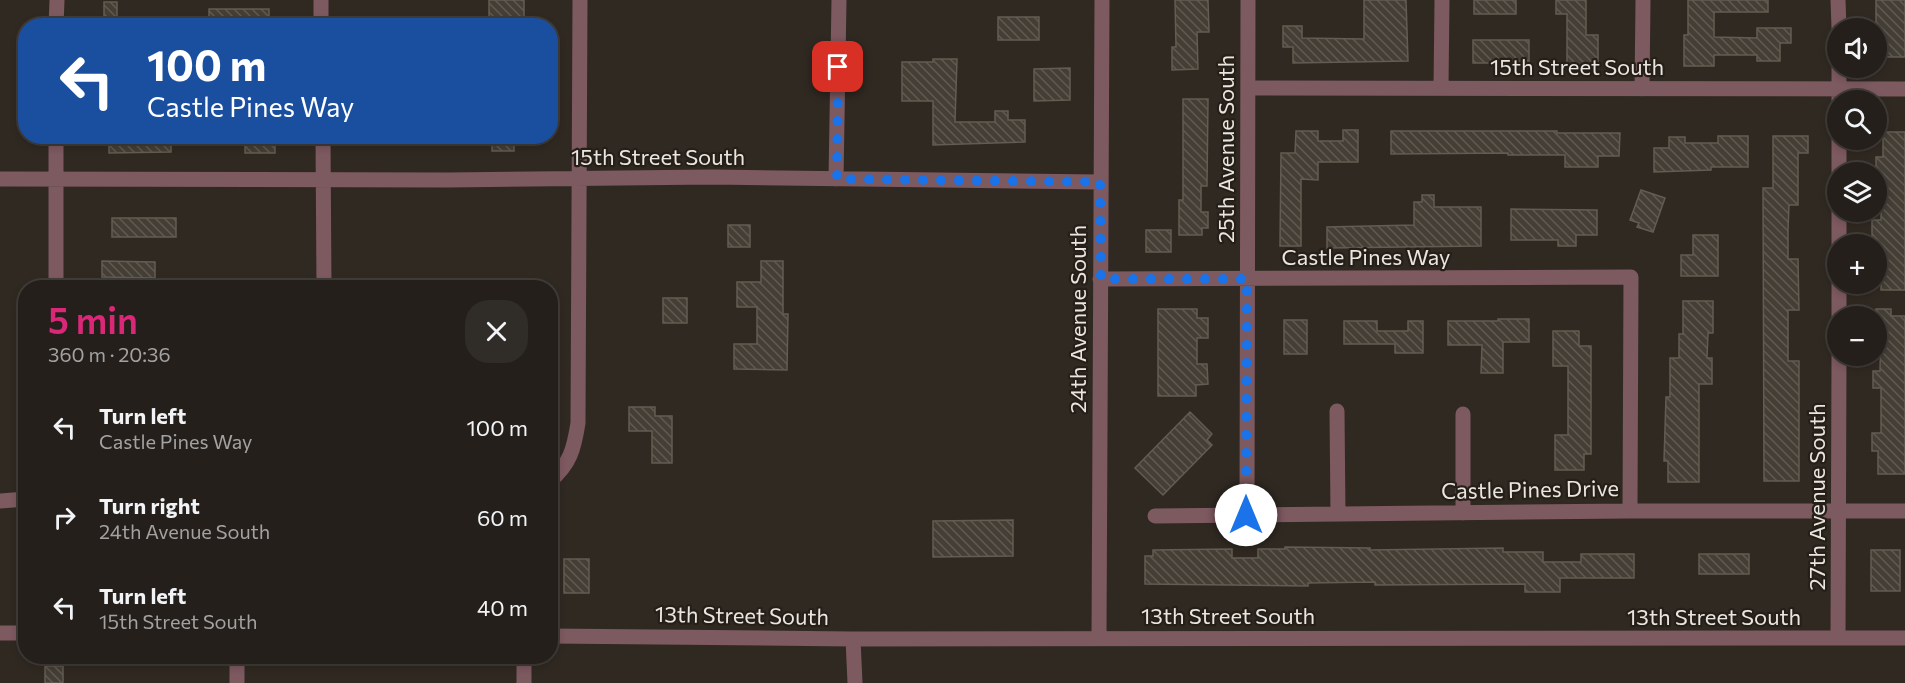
<!DOCTYPE html>
<meta charset="utf-8">
<style>
:root{--surface:#241f1a;--page:#302c27;--text:#f1f3f6;--muted:#a3a2a2;--line:#413d39;--accent:#db2777}
body{margin:0;font-family:Commissioner,sans-serif;background:var(--page);color:var(--text);height:100vh;display:flex;flex-direction:column;font-size:22px;white-space:nowrap}
*{box-sizing:border-box;margin:0}
p{font-size:20px;color:var(--muted)}
.icon{flex:none;width:33px;height:33px;fill:none;stroke:currentColor;stroke-width:2;stroke-linecap:round;stroke-linejoin:round}
.map{position:relative;flex:1;overflow:hidden}
.drawer{position:absolute;left:18px;top:280px;width:540px;height:384px;display:flex;flex-direction:column;background:var(--surface);border-radius:24px;box-shadow:0 3px 9px #0003,0 0 0 2px var(--line)}
.drawer>*{flex:none}
.banner{position:absolute;left:18px;top:18px;width:540px;height:126px;border-radius:24px;box-shadow:0 3px 9px #0003,0 0 0 2px var(--line);background:#1a4fa0;color:#fff;overflow:hidden}
.fabs{position:absolute;left:1827px;top:18px;display:grid;gap:12px}
.fabs a{display:grid;place-items:center;width:60px;height:60px;border-radius:50%;background:var(--surface);box-shadow:0 3px 9px #0003,0 0 0 2px var(--line);font-size:30px}
.pin{position:absolute;display:grid;place-items:center;width:51px;height:51px;color:#fff;margin:-26px;border-radius:12px;box-shadow:0 3px 9px #0006}
.me{position:absolute;width:66px;margin:-33px;rotate:0deg;stroke-linejoin:round;filter:drop-shadow(0 0 4px #0008)}
.turn{display:flex;align-items:center;gap:21px;height:126px;padding:0 30px;font-size:27px}
.turn .icon{width:78px;height:78px;stroke-width:2.5}
.turn b{display:block;font-size:42px;line-height:51px}
.round{display:grid;place-items:center;flex:none;width:63px;height:63px;border-radius:24px;background:var(--page)}
.head{display:flex;align-items:center;justify-content:space-between;height:102px;padding:0 30px}
h1{font-size:36px;font-weight:600;line-height:45px;color:var(--accent)}
ul{padding:0;list-style:none}
li{display:flex;align-items:center;gap:18px;height:90px;padding:0 30px}
li div{flex:1}
li b{display:block;font-size:22px}
li em{font-style:normal}
.map>svg:first-child{display:block}
.building{fill:url(#building-back-hatch);stroke:#635c53;stroke-width:1.5}
.lines{fill:none;stroke-linecap:round;stroke-linejoin:round}
.minor{stroke:#7d5960;stroke-width:15}
.route{stroke:#1a73e8;stroke-width:10;stroke-dasharray:0 18}
.labels{text-anchor:middle;dominant-baseline:central;stroke-width:4.5;stroke-linejoin:round;paint-order:stroke}
.street-label{font-size:22px;fill:#e9e5e0;stroke:#261f18}
</style>
<div class="map">
<svg width="1905" height="683" viewBox="0 0 1905 683">
<defs>
<pattern id="building-back-hatch" width="6" height="6" patternUnits="userSpaceOnUse" patternTransform="scale(1.5)"><rect width="6" height="6" fill="#443e35"/><path d="M-1 5l2 2M0 0l6 6M5-1l2 2" fill="none" stroke="#5f5a52"/></pattern>
</defs>
<rect width="100%" height="100%" fill="#302922"/>
<path class="building" d="M 489,0 L 524,0 L 524,22 L 489,22 Z
M 1175,0 L 1208,0 L 1209,32 L 1197,32 L 1198,69 L 1172,70 L 1172,47 L 1176,47 Z
M 1364,0 L 1406,0 L 1408,61 L 1293,63 L 1293,47 L 1283,47 L 1283,26 L 1302,26 L 1302,38 L 1364,39 Z
M 1474,0 L 1516,0 L 1516,14 L 1474,14 Z
M 1556,0 L 1586,0 L 1586,35 L 1598,35 L 1598,66 L 1567,67 L 1567,14 L 1556,14 Z
M 1688,0 L 1768,0 L 1768,12 L 1714,12 L 1714,37 L 1757,38 L 1757,28 L 1791,28 L 1791,43 L 1780,43 L 1780,61 L 1757,61 L 1757,55 L 1714,55 L 1714,66 L 1684,66 L 1684,35 L 1688,35 Z
M 1876,0 L 1905,0 L 1905,57 L 1876,57 Z
M 104,2 L 117,2 L 117,26 L 104,26 Z
M 209,9 L 269,9 L 269,25 L 220,26 L 220,23 L 209,23 Z
M 998,17 L 1039,17 L 1039,40 L 998,40 Z
M 1473,40 L 1529,40 L 1529,63 L 1473,63 Z
M 933,59 L 957,59 L 955,122 L 995,122 L 995,111 L 1008,111 L 1008,120 L 1025,120 L 1025,142 L 933,145 L 933,101 L 902,101 L 902,62 L 933,62 Z
M 1070,68 L 1070,100 L 1034,101 L 1034,69 Z
M 1183,99 L 1208,99 L 1207,186 L 1201,186 L 1201,212 L 1208,212 L 1208,228 L 1202,228 L 1202,235 L 1179,235 L 1179,200 L 1183,200 Z
M 1343,130 L 1358,130 L 1358,162 L 1318,162 L 1318,180 L 1301,179 L 1301,246 L 1280,246 L 1281,153 L 1295,153 L 1296,131 L 1318,131 L 1318,141 L 1343,141 Z
M 1391,131 L 1557,131 L 1557,133 L 1620,133 L 1619,156 L 1598,156 L 1598,167 L 1565,167 L 1565,155 L 1508,155 L 1508,153 L 1391,154 Z
M 1883,132 L 1905,132 L 1905,290 L 1881,290 L 1881,265 L 1876,265 L 1876,239 L 1872,239 L 1872,220 L 1881,220 L 1881,176 L 1876,176 L 1876,157 L 1883,157 Z
M 109,136 L 171,136 L 171,152 L 109,153 Z
M 245,136 L 275,136 L 275,153 L 245,153 Z
M 492,136 L 514,136 L 514,151 L 492,151 Z
M 1718,136 L 1748,136 L 1748,167 L 1711,167 L 1711,170 L 1654,172 L 1654,148 L 1669,148 L 1669,137 L 1685,137 L 1685,143 L 1718,143 Z
M 1773,136 L 1808,136 L 1808,153 L 1798,153 L 1798,205 L 1789,205 L 1788,230 L 1788,259 L 1798,259 L 1799,310 L 1788,310 L 1788,361 L 1799,361 L 1799,481 L 1764,481 L 1763,188 L 1773,188 Z
M 1641,190 L 1665,198 L 1653,232 L 1637,227 L 1639,223 L 1630,220 Z
M 1422,195 L 1434,195 L 1434,207 L 1481,207 L 1481,246 L 1327,248 L 1327,227 L 1414,225 L 1414,202 L 1422,202 Z
M 1511,209 L 1597,210 L 1597,235 L 1576,235 L 1576,246 L 1558,246 L 1558,240 L 1511,240 Z
M 112,218 L 176,218 L 176,237 L 112,237 Z
M 728,225 L 750,225 L 750,247 L 728,247 Z
M 1146,230 L 1171,230 L 1171,252 L 1146,252 Z
M 1693,235 L 1718,235 L 1718,276 L 1681,276 L 1681,255 L 1693,255 Z
M 102,261 L 155,262 L 155,278 L 102,277 Z
M 761,261 L 783,261 L 783,314 L 788,314 L 787,370 L 734,369 L 734,344 L 757,344 L 757,307 L 737,307 L 737,282 L 761,282 Z
M 663,298 L 687,298 L 687,323 L 663,323 Z
M 1683,301 L 1713,301 L 1713,333 L 1708,333 L 1707,358 L 1712,358 L 1712,384 L 1699,384 L 1699,482 L 1668,482 L 1668,461 L 1664,461 L 1666,397 L 1670,397 L 1670,358 L 1679,358 L 1679,334 L 1683,334 Z
M 1158,309 L 1197,309 L 1197,318 L 1208,318 L 1208,338 L 1197,338 L 1197,364 L 1207,364 L 1208,384 L 1196,385 L 1196,396 L 1158,396 Z
M 1876,309 L 1891,309 L 1891,316 L 1905,316 L 1905,474 L 1878,474 L 1878,451 L 1872,451 L 1872,433 L 1881,433 L 1881,388 L 1873,388 L 1873,371 L 1880,371 L 1881,327 L 1876,327 Z
M 1498,319 L 1529,319 L 1529,342 L 1503,342 L 1503,373 L 1481,373 L 1482,345 L 1448,345 L 1448,321 L 1498,321 Z
M 1284,320 L 1307,320 L 1307,354 L 1284,354 Z
M 1344,321 L 1377,321 L 1377,331 L 1408,331 L 1408,321 L 1423,321 L 1423,353 L 1395,353 L 1395,344 L 1344,344 Z
M 1553,331 L 1579,331 L 1579,346 L 1591,346 L 1591,454 L 1584,454 L 1584,470 L 1555,470 L 1555,435 L 1568,435 L 1568,366 L 1553,366 Z
M 629,407 L 655,407 L 655,416 L 672,416 L 672,463 L 652,463 L 652,431 L 629,431 Z
M 1190,412 L 1212,434 L 1207,440 L 1212,445 L 1163,495 L 1135,468 Z
M 1013,520 L 1013,556 L 933,557 L 933,521 Z
M 1285,547 L 1370,548 L 1370,550 L 1503,548 L 1503,552 L 1543,552 L 1543,562 L 1581,562 L 1581,554 L 1634,554 L 1634,578 L 1560,578 L 1560,592 L 1525,592 L 1525,584 L 1375,585 L 1375,582 L 1308,583 L 1308,586 L 1145,584 L 1145,556 L 1153,556 L 1153,550 L 1232,549 L 1232,558 L 1258,558 L 1258,549 L 1285,549 Z
M 1871,550 L 1900,550 L 1900,591 L 1871,591 Z
M 1699,554 L 1749,554 L 1749,574 L 1699,574 Z
M 564,559 L 589,559 L 589,593 L 564,593 Z
M 45,666 L 63,666 L 63,683 L 45,683 Z"/>
<g class="lines">
<path class="minor" d="M 321,0 L 321,26
M 1838,0 L 1839,28
M 56,26 L 57,0
M 1839,68 L 1839,100
M 1248,88 L 1905,89
M 1441,88 L 1442,0
M 1642,89 L 1643,0
M 323,136 L 324,288
M 1839,140 L 1839,172
M 0,179 L 448,180 L 712,177 L 1100,182
M 836,179 L 839,0
M 1839,212 L 1839,244
M 1100,279 L 1631,277 L 1630,511
M 1839,284 L 1839,316
M 56,288 L 56,136
M 1337,411 L 1338,514
M 1463,414 L 1463,513
M 550,481 C 570,464 574,449 578,423 L 580,0
M 0,501 L 26,499
M 1247,515 L 1248,0
M 1155,516 L 1629,511 L 1905,511
M 0,633 L 26,633
M 550,636 L 853,639 L 1905,638
M 1099,638 L 1102,0
M 1838,638 L 1839,356
M 853,639 L 855,683
M 524,657 L 524,683
M 237,683 L 237,657"/>
</g>
<g class="lines">
<path class="route" d="M 838,67 L 837,179 L 1100,182 L 1101,279 L 1247,279 L 1246,515"/>
</g>
<g class="labels">
<g class="street-label">
<text x="1577" y="66">15th Street South</text>
<text transform="translate(1225 149) rotate(-90)">25th Avenue South</text>
<text x="658" y="156">15th Street South</text>
<text x="1366" y="256">Castle Pines Way</text>
<text transform="translate(1077 319) rotate(-90)">24th Avenue South</text>
<text transform="translate(1530 489) rotate(-1)">Castle Pines Drive</text>
<text transform="translate(1816 497) rotate(-90)">27th Avenue South</text>
<text transform="translate(742 615) rotate(1)">13th Street South</text>
<text x="1228" y="615">13th Street South</text>
<text x="1714" y="616">13th Street South</text>
</g>
</g>
</svg>
<div class="fabs">
<a><svg class="icon" aria-label="sound" viewBox="0 0 24 24"><path d="M4 9h4l5-4v14l-5-4H4zM17 9q2 3 0 6"/></svg></a>
<a><svg class="icon" aria-label="search" viewBox="0 0 24 24"><circle cx="10" cy="10" r="6"/><path d="M15 15l6 6"/></svg></a>
<a><svg class="icon" aria-label="layers" viewBox="0 0 24 24"><path d="M12 4l9 5-9 5-9-5zM3 14l9 5 9-5"/></svg></a>
<a>+</a>
<a>−</a>
</div>
<div class="pin" style="left:838px;top:67px;background:#d93025"><svg class="icon" aria-label="arrive" viewBox="0 0 24 24"><path d="M6 21V4h12l-3 4 3 4H6"/></svg></div>
<svg class="me" style="left:1246px;top:515px" viewBox="-20 -20 40 40"><circle r="19" fill="#fff"/><path d="M0-13L10 11 0 6-10 11z" fill="#1a73e8"/></svg>
<div class="banner">
<div class="turn"><svg class="icon" aria-label="left" viewBox="0 0 24 24"><path d="M17 20v-9H6M10 6l-5 5 5 5"/></svg><div><b>100 m</b>Castle Pines Way</div></div>
</div>
<section class="drawer">
<div class="head"><div><h1>5 min</h1><p>360 m · 20:36</p></div><a class="round"><svg class="icon" aria-label="close" viewBox="0 0 24 24"><path d="M6 6l12 12M18 6L6 18"/></svg></a></div>
<ul>
<li><svg class="icon" aria-label="left" viewBox="0 0 24 24"><path d="M17 20v-9H6M10 6l-5 5 5 5"/></svg><div><b>Turn left</b><p>Castle Pines Way</p></div><em>100 m</em></li>
<li><svg class="icon" aria-label="right" viewBox="0 0 24 24"><path d="M7 20v-9h11M14 6l5 5-5 5"/></svg><div><b>Turn right</b><p>24th Avenue South</p></div><em>60 m</em></li>
<li><svg class="icon" aria-label="left" viewBox="0 0 24 24"><path d="M17 20v-9H6M10 6l-5 5 5 5"/></svg><div><b>Turn left</b><p>15th Street South</p></div><em>40 m</em></li>
</ul>
</section>
</div>
